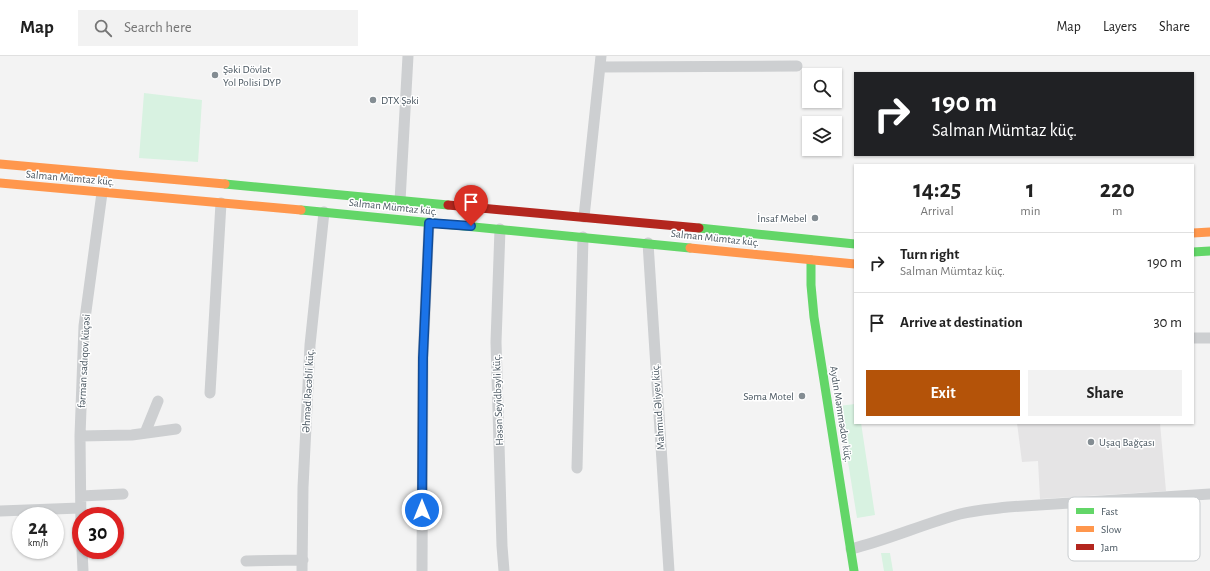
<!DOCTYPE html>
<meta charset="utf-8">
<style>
:root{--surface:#fff;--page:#f2f2f2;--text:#222;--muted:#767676;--line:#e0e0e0;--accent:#b45309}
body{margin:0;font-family:"Alegreya Sans",sans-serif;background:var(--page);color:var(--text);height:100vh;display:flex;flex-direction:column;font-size:15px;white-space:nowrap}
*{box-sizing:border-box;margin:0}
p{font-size:13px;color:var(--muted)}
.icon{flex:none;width:22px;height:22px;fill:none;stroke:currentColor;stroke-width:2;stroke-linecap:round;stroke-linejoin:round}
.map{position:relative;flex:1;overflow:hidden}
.details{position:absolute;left:854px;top:108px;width:340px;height:260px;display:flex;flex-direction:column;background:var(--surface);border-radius:0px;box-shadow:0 1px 3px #0004}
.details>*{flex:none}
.banner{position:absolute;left:854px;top:16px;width:340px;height:84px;border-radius:0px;box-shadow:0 1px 3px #0004;background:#202124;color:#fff;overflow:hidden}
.tools{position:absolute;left:802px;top:12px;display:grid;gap:8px}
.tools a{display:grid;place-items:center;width:40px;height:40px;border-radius:0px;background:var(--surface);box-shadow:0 1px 3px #0004;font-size:20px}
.speed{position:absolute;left:12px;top:451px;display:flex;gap:8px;font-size:20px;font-weight:700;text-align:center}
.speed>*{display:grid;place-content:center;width:52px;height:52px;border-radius:50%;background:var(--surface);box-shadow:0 1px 3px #0004;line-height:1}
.speed small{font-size:10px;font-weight:400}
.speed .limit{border:6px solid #d22;background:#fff;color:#111}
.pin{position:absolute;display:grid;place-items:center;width:34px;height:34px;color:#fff;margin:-41px -17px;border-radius:50% 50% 50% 0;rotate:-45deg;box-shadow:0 0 4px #0007}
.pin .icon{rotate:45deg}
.me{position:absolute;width:44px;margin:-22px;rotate:0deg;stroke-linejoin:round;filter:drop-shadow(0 0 3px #0008)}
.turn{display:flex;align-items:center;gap:14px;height:84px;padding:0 12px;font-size:18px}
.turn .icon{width:52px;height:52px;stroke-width:2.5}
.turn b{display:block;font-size:28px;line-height:34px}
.eta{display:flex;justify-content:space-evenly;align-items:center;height:68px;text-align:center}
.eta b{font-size:24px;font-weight:700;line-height:28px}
.action{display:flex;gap:8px;margin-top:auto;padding:8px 12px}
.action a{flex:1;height:46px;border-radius:0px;background:var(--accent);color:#fff;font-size:16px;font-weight:700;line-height:46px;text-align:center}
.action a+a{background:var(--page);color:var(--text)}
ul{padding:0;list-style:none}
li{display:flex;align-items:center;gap:12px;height:60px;padding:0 12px;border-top:1px solid var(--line)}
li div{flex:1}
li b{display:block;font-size:15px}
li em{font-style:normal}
header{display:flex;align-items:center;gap:24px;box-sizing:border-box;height:56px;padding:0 20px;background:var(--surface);border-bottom:1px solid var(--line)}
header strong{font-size:19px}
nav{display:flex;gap:22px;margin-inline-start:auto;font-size:14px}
.search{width:280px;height:36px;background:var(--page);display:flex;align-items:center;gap:10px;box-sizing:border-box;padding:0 14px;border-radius:0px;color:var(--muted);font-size:15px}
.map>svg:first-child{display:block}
.education{fill:#e5e4e5}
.green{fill:#d8f2e1}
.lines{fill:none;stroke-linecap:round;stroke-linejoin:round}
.street{stroke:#cdcfd1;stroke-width:11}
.fast{stroke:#63d668;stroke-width:9}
.slow{stroke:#ff974d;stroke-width:9}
.jam{stroke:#b3261e;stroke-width:9}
.route-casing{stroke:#114b97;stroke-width:10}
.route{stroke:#1a73e8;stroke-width:7}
.poi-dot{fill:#848d93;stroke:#fff;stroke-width:1.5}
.labels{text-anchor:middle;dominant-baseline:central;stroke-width:3;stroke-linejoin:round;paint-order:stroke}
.poi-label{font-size:11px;fill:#495660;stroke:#fff;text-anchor:start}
.street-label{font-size:11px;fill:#495660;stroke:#fff}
.key{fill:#fff;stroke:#c8cccf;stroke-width:1}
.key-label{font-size:11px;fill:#495660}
</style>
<header>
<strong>Map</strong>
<div class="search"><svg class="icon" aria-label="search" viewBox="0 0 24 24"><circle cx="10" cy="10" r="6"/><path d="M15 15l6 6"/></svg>Search here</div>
<nav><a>Map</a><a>Layers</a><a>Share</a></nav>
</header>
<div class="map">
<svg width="1210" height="515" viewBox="0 0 1210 515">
<rect width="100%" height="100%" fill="#f3f3f3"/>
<path class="education" d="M 1017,367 L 1160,367 L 1166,435 L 1040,443 L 1038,405 L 1022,406 Z"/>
<path class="green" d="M 144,37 L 202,44 L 198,106 L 139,102 Z
M 855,348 L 855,367 L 861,367 L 875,459 L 857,462 L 839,350 Z
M 881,497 L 890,497 L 893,515 L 884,515 Z"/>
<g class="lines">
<path class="street" d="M 600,11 L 797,10
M 400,145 L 408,0
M 584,161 L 601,0
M 500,173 L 496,286 L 502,490 L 504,515
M 648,187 L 669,515
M 1193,282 L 1210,282
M 210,337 L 221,147
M 145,377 L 158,345
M 80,380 L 132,379 L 176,373
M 577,412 L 583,181
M 81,440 L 123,438
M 0,455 L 80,452
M 81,473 L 80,380 L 84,270 L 102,137
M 851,493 C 888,484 923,468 960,458 C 975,454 992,453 1008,451 L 1210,438
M 82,494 L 83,515
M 246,505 L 303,504
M 302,515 L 303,431 L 310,289 L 324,156
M 422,515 L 423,302 L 429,167"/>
<path class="fast" d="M 225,128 L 448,149
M 301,154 L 690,192
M 699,172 L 855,188
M 1193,196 L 1210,195
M 811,204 L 811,229 L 814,261 L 854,515"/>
<path class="slow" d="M 0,108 L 225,128
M 0,127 L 301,154
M 1193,177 L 1210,176
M 690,192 L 855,208"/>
<path class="jam" d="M 448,149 L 699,172"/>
</g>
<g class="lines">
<g class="route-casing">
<path id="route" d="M 422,454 L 423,302 L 429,167 L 471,170"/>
</g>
<use href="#route" class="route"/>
</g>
<g class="poi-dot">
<circle cx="215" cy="19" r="4"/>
<circle cx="373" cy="44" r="4"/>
<circle cx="815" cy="162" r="4"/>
<circle cx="802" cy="340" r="4"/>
<circle cx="1091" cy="386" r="4"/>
</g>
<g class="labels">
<g class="poi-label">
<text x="223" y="13">Şəki Dövlət<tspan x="223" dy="13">Yol Polisi DYP</tspan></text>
<text x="381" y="44">DTX Şəki</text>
<text x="807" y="162" text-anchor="end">İnsaf Mebel</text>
<text x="794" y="340" text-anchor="end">Səma Motel</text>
<text x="1099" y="386">Uşaq Bağçası</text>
</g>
<g class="street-label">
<text transform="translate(70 122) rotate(5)">Salman Mümtaz küç.</text>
<text transform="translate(393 151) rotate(6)">Salman Mümtaz küç.</text>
<text transform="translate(715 182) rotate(6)">Salman Mümtaz küç.</text>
<text transform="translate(84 305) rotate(-87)">fərman sadıqov küçəsi</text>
<text transform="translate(308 335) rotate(-87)">Əhməd Rəcəbli küç.</text>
<text transform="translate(498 344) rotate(-92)">Həsən Seyidbəyli küç.</text>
<text transform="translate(658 351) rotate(-94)">Mahmud Əliyev küç.</text>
<text transform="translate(841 358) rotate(81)">Aydın Məmmədov küç.</text>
</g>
</g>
<rect x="1068" y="441" width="132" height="64" rx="6" class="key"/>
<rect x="1076" y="452" width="18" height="6" fill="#63d668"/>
<rect x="1076" y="470" width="18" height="6" fill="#ff974d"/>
<rect x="1076" y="488" width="18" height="6" fill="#b3261e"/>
<g class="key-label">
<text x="1101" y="459">Fast</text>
<text x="1101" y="477">Slow</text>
<text x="1101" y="495">Jam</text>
</g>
</svg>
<div class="tools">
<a><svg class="icon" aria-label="search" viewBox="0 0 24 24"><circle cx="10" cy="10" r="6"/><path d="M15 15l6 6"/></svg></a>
<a><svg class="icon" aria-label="layers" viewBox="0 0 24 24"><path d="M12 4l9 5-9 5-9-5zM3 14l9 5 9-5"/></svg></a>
</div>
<div class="speed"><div>24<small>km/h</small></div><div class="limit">30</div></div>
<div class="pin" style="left:471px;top:170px;background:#d93025"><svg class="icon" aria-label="arrive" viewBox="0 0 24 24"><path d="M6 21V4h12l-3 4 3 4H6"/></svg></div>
<svg class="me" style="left:422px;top:454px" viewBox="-20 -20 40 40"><circle r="17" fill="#1a73e8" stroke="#fff" stroke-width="3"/><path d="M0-11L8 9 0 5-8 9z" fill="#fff"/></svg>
<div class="banner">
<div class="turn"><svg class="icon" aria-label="right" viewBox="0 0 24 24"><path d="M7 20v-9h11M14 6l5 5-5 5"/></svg><div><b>190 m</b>Salman Mümtaz küç.</div></div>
</div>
<section class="details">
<div class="eta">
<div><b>14:25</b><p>Arrival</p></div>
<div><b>1</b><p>min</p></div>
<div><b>220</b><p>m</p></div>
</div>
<ul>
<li><svg class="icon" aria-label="right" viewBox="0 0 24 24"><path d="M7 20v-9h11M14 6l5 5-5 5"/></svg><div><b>Turn right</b><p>Salman Mümtaz küç.</p></div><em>190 m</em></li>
<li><svg class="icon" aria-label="arrive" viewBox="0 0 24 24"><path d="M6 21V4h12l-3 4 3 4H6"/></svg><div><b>Arrive at destination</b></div><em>30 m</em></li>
</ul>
<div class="action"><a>Exit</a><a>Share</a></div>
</section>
</div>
